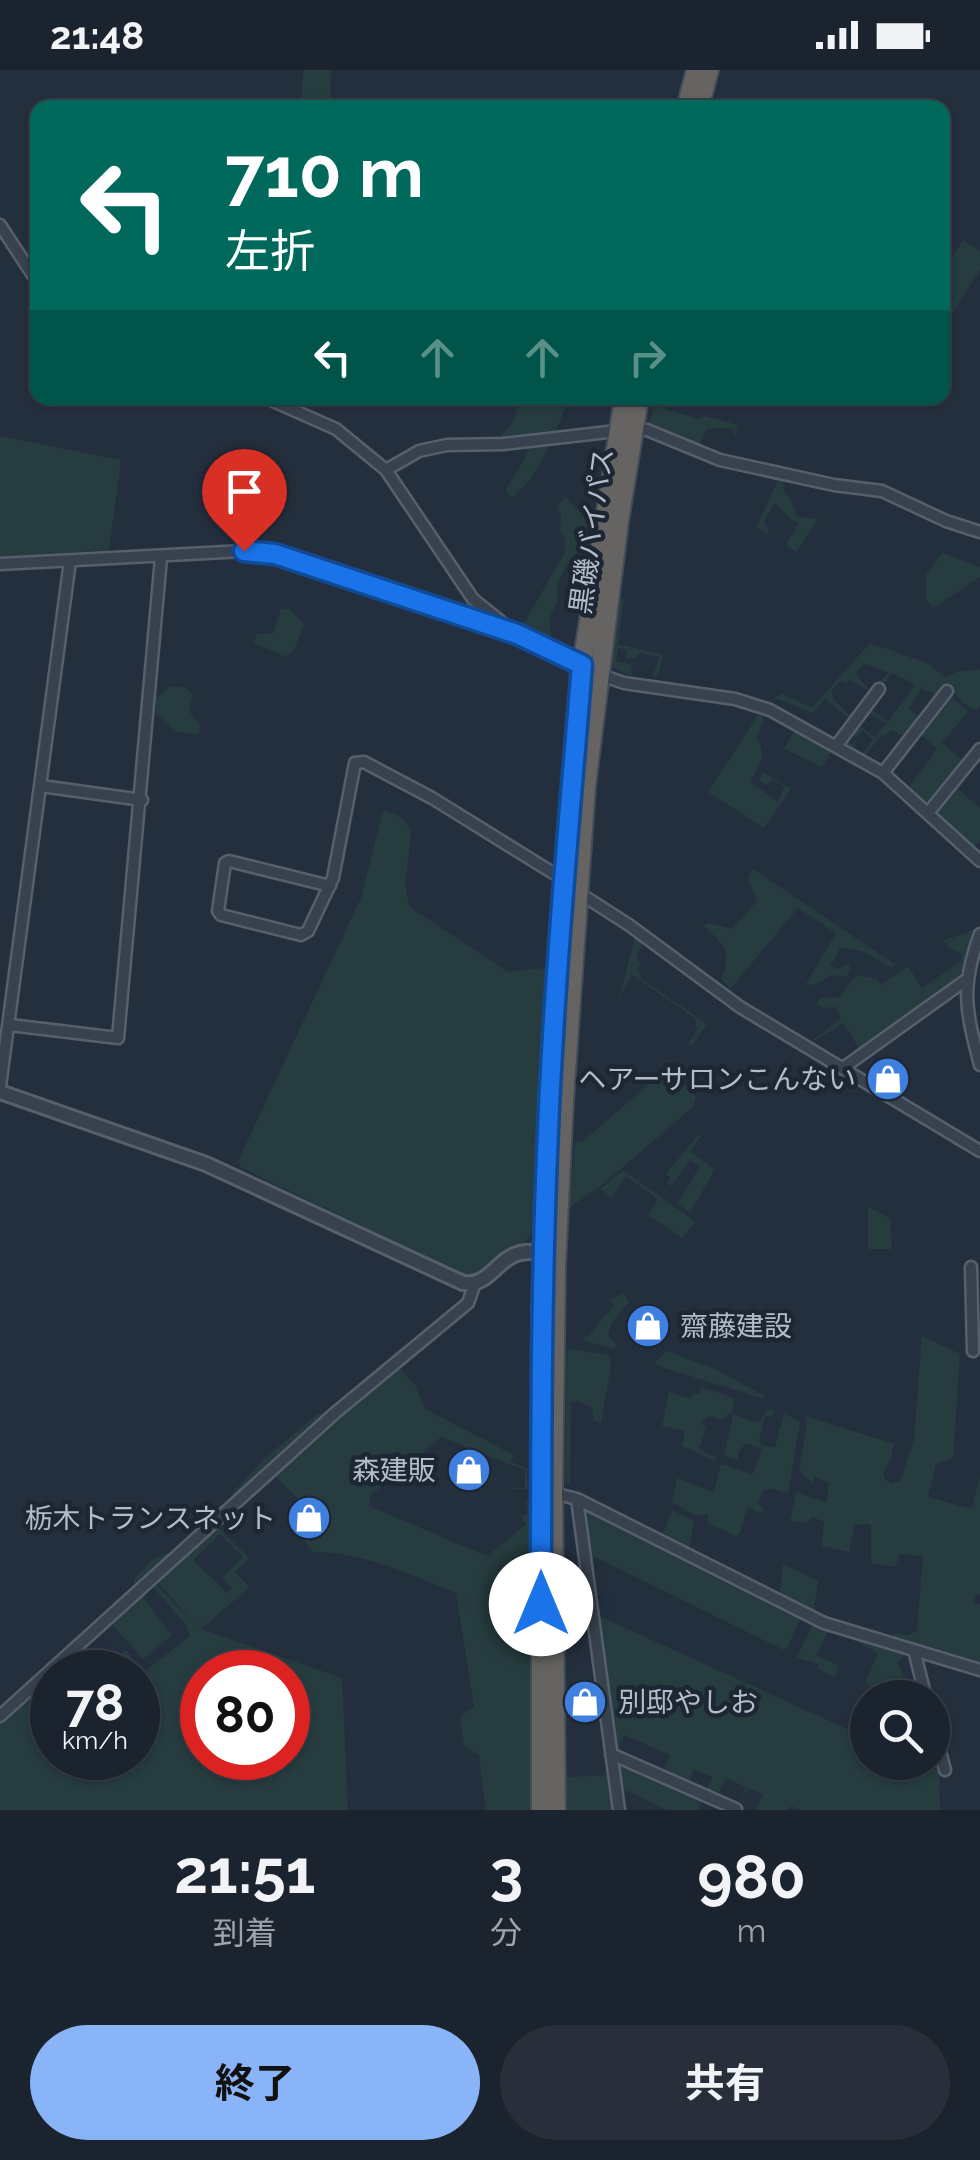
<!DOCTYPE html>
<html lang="ja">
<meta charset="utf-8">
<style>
:root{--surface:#1b232e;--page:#282f3a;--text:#f1f3f6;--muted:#a0a4aa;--line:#39404a;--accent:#8ab4f8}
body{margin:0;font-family:Raleway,"Noto Sans JP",sans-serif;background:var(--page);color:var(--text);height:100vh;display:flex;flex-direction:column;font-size:38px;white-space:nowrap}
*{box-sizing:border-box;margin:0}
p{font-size:32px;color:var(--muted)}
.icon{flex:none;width:55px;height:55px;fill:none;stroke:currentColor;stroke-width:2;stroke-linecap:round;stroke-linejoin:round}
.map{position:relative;height:1740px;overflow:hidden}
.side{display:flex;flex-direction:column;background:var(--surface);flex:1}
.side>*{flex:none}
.top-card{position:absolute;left:30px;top:30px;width:920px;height:305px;border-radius:20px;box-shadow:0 2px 8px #0004,0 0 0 2px var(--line);background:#00695c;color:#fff;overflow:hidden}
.tools{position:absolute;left:850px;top:1610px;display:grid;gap:20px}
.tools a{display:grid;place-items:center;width:100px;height:100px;border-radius:50%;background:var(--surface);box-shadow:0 2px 8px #0004,0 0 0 2px var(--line);font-size:50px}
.speed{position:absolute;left:30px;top:1580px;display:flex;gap:20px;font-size:50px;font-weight:700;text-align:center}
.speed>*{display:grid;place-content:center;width:130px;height:130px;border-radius:50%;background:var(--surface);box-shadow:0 2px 8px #0004,0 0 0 2px var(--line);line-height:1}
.speed small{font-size:25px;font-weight:400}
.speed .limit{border:15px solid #d22;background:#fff;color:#111}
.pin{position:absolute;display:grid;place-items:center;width:85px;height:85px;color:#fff;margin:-102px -42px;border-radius:50% 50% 50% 0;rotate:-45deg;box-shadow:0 0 10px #0007}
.pin .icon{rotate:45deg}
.me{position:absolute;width:110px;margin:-55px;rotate:0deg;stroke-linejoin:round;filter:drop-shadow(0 0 8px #0008)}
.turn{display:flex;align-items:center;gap:35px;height:210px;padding:0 30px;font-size:45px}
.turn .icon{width:130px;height:130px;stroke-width:2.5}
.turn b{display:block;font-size:70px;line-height:85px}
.lanes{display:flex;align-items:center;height:95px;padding:0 30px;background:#0003;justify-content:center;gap:50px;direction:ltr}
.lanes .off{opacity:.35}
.eta{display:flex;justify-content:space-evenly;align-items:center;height:170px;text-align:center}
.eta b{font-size:60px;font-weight:700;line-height:70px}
.button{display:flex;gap:20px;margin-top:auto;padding:20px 30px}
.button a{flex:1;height:115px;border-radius:60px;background:var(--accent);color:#111;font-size:40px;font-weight:700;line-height:115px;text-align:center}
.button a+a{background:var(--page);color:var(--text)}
.status{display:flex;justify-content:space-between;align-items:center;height:70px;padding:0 50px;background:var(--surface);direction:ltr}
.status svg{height:28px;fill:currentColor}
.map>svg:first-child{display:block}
.green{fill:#263c3f;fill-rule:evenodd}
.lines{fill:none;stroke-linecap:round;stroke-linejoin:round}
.minor-casing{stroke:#565f6c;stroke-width:15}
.tertiary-casing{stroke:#565f6c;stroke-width:18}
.trunk-casing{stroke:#434c59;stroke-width:22}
.minor{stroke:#38414e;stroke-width:10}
.tertiary{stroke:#38414e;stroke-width:12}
.trunk{stroke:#656462;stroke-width:18}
.route-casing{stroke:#114b97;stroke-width:25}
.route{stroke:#1a73e8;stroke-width:18}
.labels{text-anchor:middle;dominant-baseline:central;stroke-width:9;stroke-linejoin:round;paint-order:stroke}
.street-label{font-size:28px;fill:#b4bcc9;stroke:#1d2633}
.poi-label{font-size:28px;fill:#b4bcc9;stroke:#1d2633;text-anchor:end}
</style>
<div class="status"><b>21:48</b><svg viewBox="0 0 49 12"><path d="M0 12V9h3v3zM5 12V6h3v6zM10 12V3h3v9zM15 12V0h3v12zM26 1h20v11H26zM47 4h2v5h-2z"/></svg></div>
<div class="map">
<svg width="980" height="1740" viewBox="0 0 980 1740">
<rect width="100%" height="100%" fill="#242f3e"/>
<path class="green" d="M 303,0 L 331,0 L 330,37 L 250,37 L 252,31 L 297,32 L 302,26 Z
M 963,170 L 980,181 L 980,200 L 943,257 L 943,202 Z
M 518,328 L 568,328 C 556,364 542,400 514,427 L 509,426 L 506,419 L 525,388 L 531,370 L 502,370 L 501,364 C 515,358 516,341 518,328 Z
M 654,335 L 699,349 L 705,346 L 738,355 L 735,367 L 731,358 L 707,359 L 699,377 L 646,356 L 652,346 Z
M 0,366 L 121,390 L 109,480 L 0,487 Z
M 780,407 L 784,408 L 783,420 L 791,430 L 796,446 L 818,449 L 796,482 L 786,475 L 799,453 C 787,448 784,440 774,433 L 764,451 L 770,465 L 756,457 Z
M 565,426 L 590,454 C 585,477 569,488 559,510 C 555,519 558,525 556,534 C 555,539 550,543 550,549 C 549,559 553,562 549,572 L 522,557 L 565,482 L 565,469 L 560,462 L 561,445 L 557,437 Z
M 942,483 L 980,497 L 980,507 L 933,538 L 926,530 L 926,505 Z
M 620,528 L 624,529 L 618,574 L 663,585 L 657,608 L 653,606 L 659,587 L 639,583 L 637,588 L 626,588 L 627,580 L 618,578 L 616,591 L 631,595 L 632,607 L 611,596 Z
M 281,539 L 289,539 L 304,554 L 294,580 L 286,587 L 254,573 L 257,564 L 273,563 Z
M 870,573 L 927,593 L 946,608 L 956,602 L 980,599 L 980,636 L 976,640 L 963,633 L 947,615 L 937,626 L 892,603 L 882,617 L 877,613 L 889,603 L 867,594 L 862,595 L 855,603 L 871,622 L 850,610 L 846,614 L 840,611 L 832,619 L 833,629 L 851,646 L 849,649 L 825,628 L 813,643 L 774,628 L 782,624 L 812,638 Z
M 915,615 L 922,618 L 909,639 L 920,647 L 905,667 L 893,660 L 878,669 L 865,686 L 845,675 L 844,670 L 852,674 L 856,670 L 855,678 L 863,683 L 873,669 L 862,661 L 857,667 L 850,663 L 857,654 L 875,667 L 886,653 L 870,644 L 862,647 L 869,637 L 888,652 Z
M 171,616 L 186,618 L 193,624 L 189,641 L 202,658 L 197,665 L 175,661 L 156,644 L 156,628 Z
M 949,625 L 968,641 L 942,673 L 965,692 L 927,736 L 908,719 L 937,679 L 918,663 Z
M 760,642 L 765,643 L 757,668 C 768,685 758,696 750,712 L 778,732 L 785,717 L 772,709 L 767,715 L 760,711 L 762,701 L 791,719 L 764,758 L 708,722 Z
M 795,659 L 833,679 L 822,697 L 784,679 Z
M 954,716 L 980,738 L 980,771 L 973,779 L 933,742 Z
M 383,740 C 395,743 407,748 411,762 L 405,816 L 410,837 L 508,902 L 541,898 L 547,903 L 534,1158 C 525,1181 492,1203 468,1208 L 240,1097 L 238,1091 L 361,828 Z
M 753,799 L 896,895 L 891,897 L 861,881 L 841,877 L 830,895 L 838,899 L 849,893 L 850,902 L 846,907 C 825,902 830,908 813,915 L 806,914 L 836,863 L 798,838 L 730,919 L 721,909 C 733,881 723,874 703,855 L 708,853 L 732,859 L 757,831 L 748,807 Z
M 978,858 L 965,908 L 861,981 L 843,953 L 809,974 L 841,948 L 836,937 L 822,938 L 817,933 L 820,928 L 839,927 L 857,905 L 877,909 L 881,915 L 908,896 L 922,918 L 961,891 L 962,883 L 949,878 L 943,871 Z
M 636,863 L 646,870 L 636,887 L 640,893 L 637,899 L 641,904 L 639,907 L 707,954 L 692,976 L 688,974 L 697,960 L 695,948 L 632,905 L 619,929 Z
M 673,1002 L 696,1026 L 693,1037 L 603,1114 L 569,1138 L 575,1072 L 583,1071 L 662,1003 Z
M 698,1065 L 701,1067 L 690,1081 L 715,1100 L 690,1142 L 677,1134 L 700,1096 L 690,1090 L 671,1116 L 667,1113 L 671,1107 L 666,1104 Z
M 623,1100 L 696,1152 L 682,1168 L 648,1145 L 658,1129 L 626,1106 L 611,1128 L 600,1119 Z
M 868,1137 L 890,1148 L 892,1179 L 868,1179 Z
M 623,1223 L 629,1233 L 611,1253 L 608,1267 L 617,1274 L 613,1279 L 585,1271 L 584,1266 L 588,1266 L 614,1235 L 610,1230 Z
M 922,1266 L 960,1284 L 953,1388 L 936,1394 L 928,1427 L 968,1438 L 972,1437 L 980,1407 L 980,1525 L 977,1524 L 973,1532 L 980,1535 L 980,1595 L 896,1570 L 893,1565 L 893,1563 L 909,1565 L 917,1561 L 923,1486 L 900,1484 L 895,1497 L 871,1493 L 871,1454 L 854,1455 L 849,1482 L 822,1476 L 824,1452 L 813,1447 L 805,1453 L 790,1451 L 796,1422 L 827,1433 L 829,1413 L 815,1407 L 812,1413 L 799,1400 L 807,1353 L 805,1346 L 894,1374 L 890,1392 L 883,1402 L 885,1410 L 892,1414 L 901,1410 L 914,1369 Z
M 571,1279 L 609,1285 L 611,1296 L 601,1353 L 593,1350 L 593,1338 L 579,1331 L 571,1332 L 570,1414 L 565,1411 L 567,1280 Z
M 667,1281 L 715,1299 L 763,1325 L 764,1329 L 658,1296 L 655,1292 Z
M 398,1297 L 415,1315 L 425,1339 L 510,1383 L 514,1385 L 510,1392 L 527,1398 L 528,1419 L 490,1419 L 525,1418 L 525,1400 L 441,1367 L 370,1426 L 369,1436 L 487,1486 L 526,1455 L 522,1447 L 528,1443 L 526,1430 L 529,1428 L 532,1740 L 486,1740 L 479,1685 L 464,1676 L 460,1647 L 474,1636 L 456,1523 C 410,1505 364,1482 314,1482 L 303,1470 L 303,1467 L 323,1446 L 308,1430 L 300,1431 L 274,1405 L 237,1429 L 233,1427 L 233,1423 L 264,1389 L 317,1344 L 345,1341 Z
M 701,1317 L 734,1328 L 732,1342 L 721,1350 L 709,1346 L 701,1353 L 706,1357 L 699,1379 L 716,1387 L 715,1391 L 682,1376 L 685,1361 L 662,1356 L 669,1322 L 690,1329 L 693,1324 L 699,1324 Z
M 766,1339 L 775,1342 L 771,1347 L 765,1346 L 759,1371 L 762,1375 L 775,1378 L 784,1344 L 800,1351 L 788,1424 L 774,1419 L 763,1420 L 758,1434 L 763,1438 L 761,1444 L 748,1437 L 740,1463 L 735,1466 L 708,1453 L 708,1444 L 695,1446 L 672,1432 L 677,1408 L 714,1422 L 721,1394 L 753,1404 L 762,1379 L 746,1373 L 738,1382 L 738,1391 L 724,1386 L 733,1344 L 754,1352 L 761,1351 Z
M 228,1435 L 213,1452 L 249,1488 L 235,1502 L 250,1517 L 201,1559 L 342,1608 L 348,1740 L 0,1740 L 0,1651 L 73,1585 L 87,1602 L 52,1602 L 52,1688 L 138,1688 L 138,1602 L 122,1602 L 113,1591 L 126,1580 L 144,1602 L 190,1566 L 185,1554 L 154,1518 L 155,1513 L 197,1557 L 157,1511 L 175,1493 L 171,1491 L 138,1519 L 134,1517 L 134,1509 L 154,1488 L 180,1479 L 204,1448 ZM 220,1464 L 243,1487 L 222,1508 L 232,1518 L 227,1523 L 193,1490 ZM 202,1602 L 288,1602 L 288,1688 L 202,1688 Z
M 672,1440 L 694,1451 L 689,1481 L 662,1466 Z
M 587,1441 L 593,1441 L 801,1546 L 787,1578 L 784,1580 L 591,1485 L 583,1446 Z
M 783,1494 L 818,1511 L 814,1539 L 809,1542 L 780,1526 Z
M 142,1526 L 172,1565 L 143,1589 L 110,1552 Z
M 597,1545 L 867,1668 L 868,1692 L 926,1693 L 929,1700 L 939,1700 L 940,1736 L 943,1740 L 801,1740 L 791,1736 L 789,1740 L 756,1740 L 763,1724 L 748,1718 L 740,1733 L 746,1717 L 726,1708 L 717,1726 L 706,1722 L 712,1707 L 694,1699 L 688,1713 L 663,1702 L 670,1685 L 624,1665 L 619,1676 L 622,1680 L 619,1683 L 615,1680 Z
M 813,1554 L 828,1561 L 816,1585 L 839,1596 L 835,1607 L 818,1599 L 819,1594 L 796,1588 Z
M 848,1567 L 911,1585 L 901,1588 L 898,1593 L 907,1612 L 916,1610 L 914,1602 L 919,1612 L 896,1618 L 899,1627 L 881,1627 L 883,1623 L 865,1614 L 878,1583 Z
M 619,1692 L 703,1729 L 698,1740 L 666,1740 L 626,1720 L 622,1728 L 616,1694 Z
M 610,1705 L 615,1740 L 566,1740 L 566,1707 Z"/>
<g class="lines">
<g class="minor-casing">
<path id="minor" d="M 0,155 L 38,213
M 266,328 L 336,359 L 386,400 L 473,529 L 509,558
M 386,400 L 419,381 L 447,375 L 503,374 L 634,359 L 647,360 L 720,390 L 834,415 L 882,421 L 946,451 L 980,462
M 0,494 L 244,481 L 275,485 L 517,565 L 583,596
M 598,604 L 624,613 L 735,629 L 770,640 L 883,703 L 980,791
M 837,675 L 879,619
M 883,703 L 947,621
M 41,716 L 142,730
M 928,743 L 980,679
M 330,816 L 229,791 L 225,793 L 218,841 L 221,845 L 301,865 L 308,861 L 333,808 L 355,693 L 364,692 L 432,728 L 553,803 L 564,804
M 577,828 L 587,828 L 629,855 L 740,937 L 980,1081
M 980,864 C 960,918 966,941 980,995
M 10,955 L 118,968 L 161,488
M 843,998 L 966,910
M 0,1016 L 70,491
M 971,1197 L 973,1281
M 553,1423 L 577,1429 L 824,1553 L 980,1600
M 577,1429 L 619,1740
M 914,1580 L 926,1628
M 0,1646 L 335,1343 L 468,1233 L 475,1213
M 932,1651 L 945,1700
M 611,1684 L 736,1739"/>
</g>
<g class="tertiary-casing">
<path id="tertiary" d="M 0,1022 L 206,1094 L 463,1213 C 488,1216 494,1194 514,1185 C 525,1180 538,1182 549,1182"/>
</g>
<g class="trunk-casing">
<path id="trunk" d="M 686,38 L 696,0
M 699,38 L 709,0
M 541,1740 L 541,1237 L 552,968 L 582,595 L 624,328
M 556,1740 L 553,1423 L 556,1195 L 564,1030 L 586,716 L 619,451 L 639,328"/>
</g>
<use href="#minor" class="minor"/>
<use href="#tertiary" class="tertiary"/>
<use href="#trunk" class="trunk"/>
</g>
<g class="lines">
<g class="route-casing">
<path id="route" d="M 244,481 L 275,484 L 517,564 L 582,595 C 572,719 560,842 553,966 C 541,1155 541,1345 541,1534"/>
</g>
<use href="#route" class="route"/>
</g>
<defs>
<g id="shop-disc" transform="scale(2.25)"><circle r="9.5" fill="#3f7fe0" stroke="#1d2633"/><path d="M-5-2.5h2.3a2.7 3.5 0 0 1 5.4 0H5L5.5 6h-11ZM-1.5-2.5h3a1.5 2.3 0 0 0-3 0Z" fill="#fff"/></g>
</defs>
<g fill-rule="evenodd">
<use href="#shop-disc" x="888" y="1009"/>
<use href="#shop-disc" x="648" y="1256"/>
<use href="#shop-disc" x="469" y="1400"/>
<use href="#shop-disc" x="309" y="1448"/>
<use href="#shop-disc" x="585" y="1632"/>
</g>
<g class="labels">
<g class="street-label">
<text transform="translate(592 461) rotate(-82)">黒磯バイパス</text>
</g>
<g class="poi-label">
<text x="856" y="1009">ヘアーサロンこんない</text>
<text x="680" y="1256" text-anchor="start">齋藤建設</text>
<text x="436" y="1400">森建販</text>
<text x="276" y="1448">栃木トランスネット</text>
<text x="618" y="1632" text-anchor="start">別邸やしお</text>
</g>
</g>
</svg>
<div class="tools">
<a><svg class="icon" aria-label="search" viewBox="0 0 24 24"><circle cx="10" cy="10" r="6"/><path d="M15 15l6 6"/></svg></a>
</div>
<div class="speed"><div>78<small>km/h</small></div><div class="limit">80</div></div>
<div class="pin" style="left:244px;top:481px;background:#d93025"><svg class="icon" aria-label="arrive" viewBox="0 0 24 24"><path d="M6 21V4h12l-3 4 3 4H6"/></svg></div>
<svg class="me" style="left:541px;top:1534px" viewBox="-20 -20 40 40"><circle r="19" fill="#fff"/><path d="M0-13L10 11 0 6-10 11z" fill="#1a73e8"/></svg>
<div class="top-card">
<div class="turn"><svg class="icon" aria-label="left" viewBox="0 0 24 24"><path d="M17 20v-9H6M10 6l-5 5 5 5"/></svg><div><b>710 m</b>左折</div></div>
<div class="lanes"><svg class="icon" aria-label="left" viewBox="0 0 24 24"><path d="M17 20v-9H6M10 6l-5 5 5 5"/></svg><svg class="icon off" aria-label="ahead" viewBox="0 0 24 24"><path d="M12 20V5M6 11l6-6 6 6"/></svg><svg class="icon off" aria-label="ahead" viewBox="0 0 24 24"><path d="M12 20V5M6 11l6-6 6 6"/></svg><svg class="icon off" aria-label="right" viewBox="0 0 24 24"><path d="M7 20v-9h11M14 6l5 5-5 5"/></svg></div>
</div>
</div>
<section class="side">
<div class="eta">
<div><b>21:51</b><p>到着</p></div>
<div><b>3</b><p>分</p></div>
<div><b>980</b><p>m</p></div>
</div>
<div class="button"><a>終了</a><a>共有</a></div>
</section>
